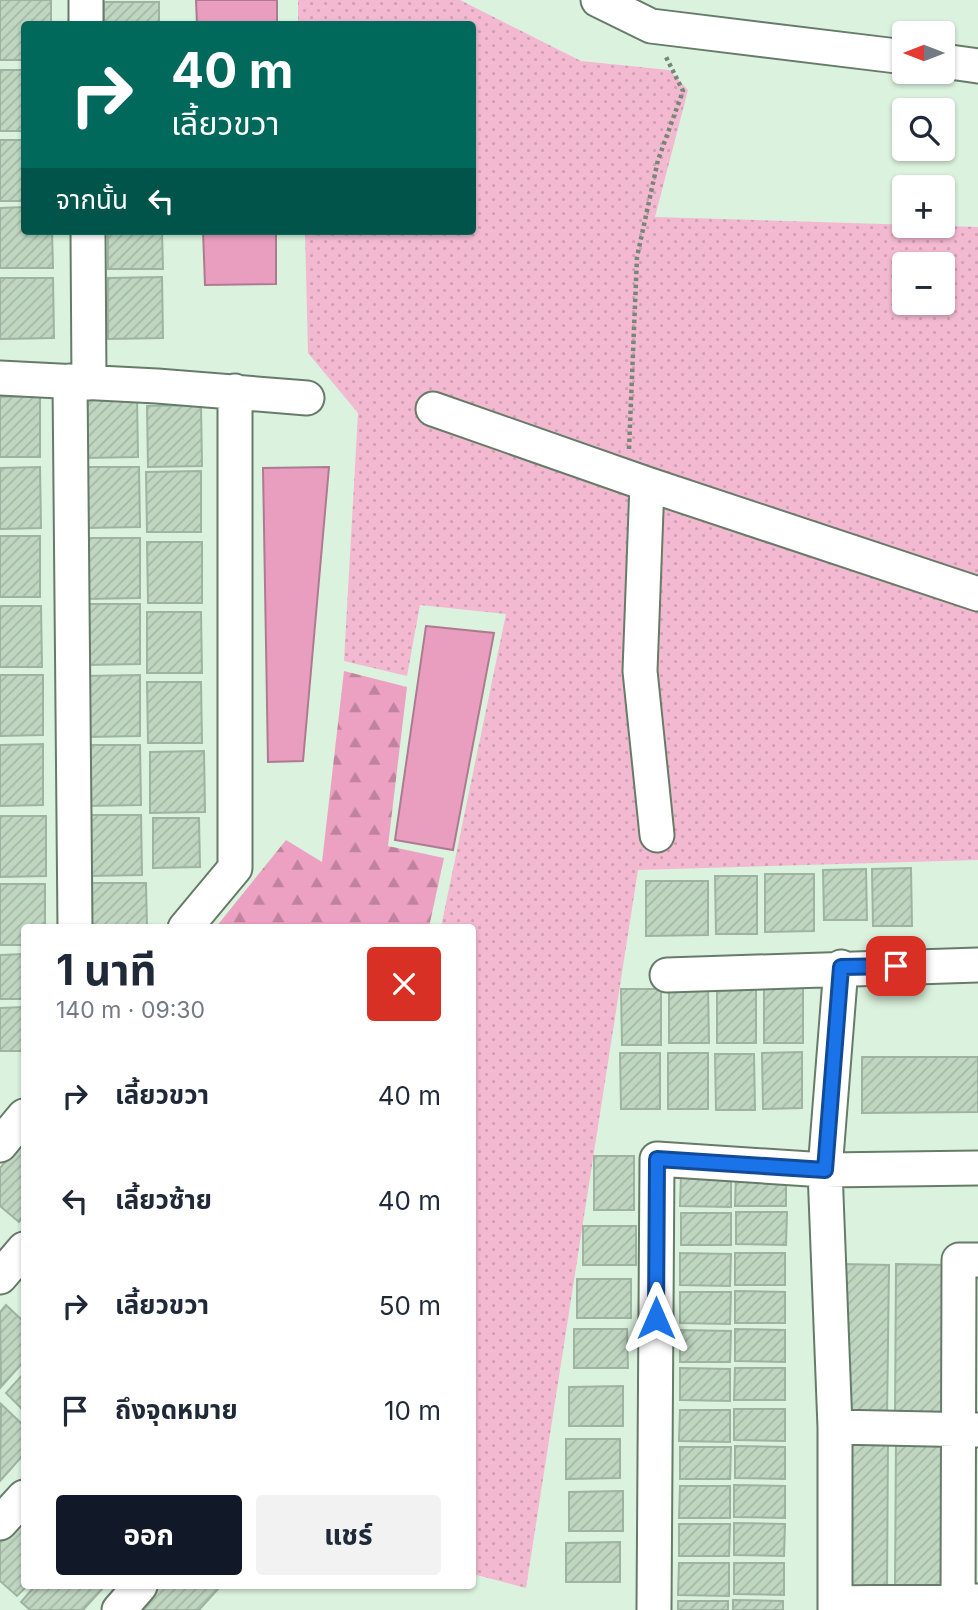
<!DOCTYPE html>
<html lang="th">
<meta charset="utf-8">
<style>
:root{--surface:#fff;--page:#f2f2f3;--text:#1f2937;--muted:#747a83;--accent:#111827}
body{margin:0;font-family:Inter,"Noto Sans Thai",sans-serif;background:var(--page);color:var(--text);height:100vh;display:flex;flex-direction:column;font-size:26px;white-space:nowrap}
*{box-sizing:border-box;margin:0}
p{font-size:23px;color:var(--muted)}
.icon{flex:none;width:38px;height:38px;fill:none;stroke:currentColor;stroke-width:2;stroke-linecap:round;stroke-linejoin:round}
.map{position:relative;flex:1;overflow:hidden}
.panel{position:absolute;left:21px;top:924px;width:455px;height:665px;display:flex;flex-direction:column;background:var(--surface);border-radius:7px;box-shadow:0 2px 5px #0004}
.panel>*{flex:none}
.guide{position:absolute;left:21px;top:21px;width:455px;height:214px;border-radius:7px;box-shadow:0 2px 5px #0004;background:#00695c;color:#fff;overflow:hidden}
.needle{width:46px;rotate:270deg}
.fabs{position:absolute;left:892px;top:21px;display:grid;gap:14px}
.fabs a{display:grid;place-items:center;width:63px;height:63px;border-radius:7px;background:var(--surface);box-shadow:0 2px 5px #0004;font-size:35px}
.pin{position:absolute;display:grid;place-items:center;width:60px;height:60px;color:#fff;margin:-30px;border-radius:14px;box-shadow:0 4px 10px #0006}
.me{position:absolute;width:77px;margin:-38px;rotate:0deg;stroke-linejoin:round;filter:drop-shadow(0 0 5px #0008)}
.turn{display:flex;align-items:center;gap:24px;height:147px;padding:0 35px;font-size:32px}
.turn .icon{width:91px;height:91px;stroke-width:2.5}
.turn b{display:block;font-size:49px;line-height:60px}
.then{display:flex;align-items:center;height:66px;padding:0 35px;background:#0003;gap:14px;font-size:26px}
.round{display:grid;place-items:center;flex:none;width:74px;height:74px;border-radius:7px;background:var(--page)}
.head{display:flex;align-items:center;justify-content:space-between;height:119px;padding:0 35px}
h1{font-size:42px;font-weight:700;line-height:52px}
.action{display:flex;gap:14px;margin-top:auto;padding:14px 35px}
.action a{flex:1;height:80px;border-radius:7px;background:var(--accent);color:#fff;font-size:28px;font-weight:700;line-height:80px;text-align:center}
.action a+a{background:var(--page);color:var(--text)}
ul{padding:0;list-style:none}
li{display:flex;align-items:center;gap:21px;height:105px;padding:0 35px}
li div{flex:1}
li b{display:block;font-size:26px}
li em{font-style:normal}
.map>svg:first-child{display:block}
.forest{fill:url(#forest-firs)}
.garden{fill:url(#garden-dots);fill-rule:evenodd}
.water{fill:#ea9ebf;stroke:#ad7b90;stroke-width:2}
.building{fill:url(#building-hatch);stroke:#9eb4a1;stroke-width:2}
.lines{fill:none;stroke-linecap:round;stroke-linejoin:round}
.minor-casing{stroke:#677b69;stroke-width:37}
.path{stroke:#778679;stroke-width:4.5;stroke-dasharray:3.5 3.5;stroke-linecap:butt}
.minor{stroke:#fff;stroke-width:33}
.route-casing{stroke:#114b97;stroke-width:18}
.route{stroke:#1a73e8;stroke-width:12}
</style>
<div class="map">
<svg width="978" height="1610" viewBox="0 0 978 1610">
<defs>
<pattern id="forest-firs" width="22" height="20" patternUnits="userSpaceOnUse" patternTransform="scale(1.75)"><rect width="22" height="20" fill="#eda1c2"/><path d="M5 1l3.5 6h-7zM16 11l3.5 6h-7z" fill="#c0839d"/></pattern>
<pattern id="garden-dots" width="8" height="8" patternUnits="userSpaceOnUse" patternTransform="scale(1.75)"><rect width="8" height="8" fill="#f3b9d1"/><path d="M2 2h.1M6 6h.1" fill="none" stroke="#d09fb3" stroke-width="1.8" stroke-linecap="round"/></pattern>
<pattern id="building-hatch" width="6" height="6" patternUnits="userSpaceOnUse" patternTransform="scale(1.75)"><rect width="6" height="6" fill="#bfd6c1"/><path d="M-1 1l2-2M0 6l6-6M5 7l2-2" fill="none" stroke="#a4b8a6"/></pattern>
</defs>
<rect width="100%" height="100%" fill="#dbf2de"/>
<path class="forest" d="M 344,671 L 407,687 L 388,846 L 444,858 L 429,927 L 216,927 L 286,840 L 322,862 Z"/>
<path class="garden" d="M 298,0 L 460,0 L 581,61 L 669,70 L 688,90 L 655,217 L 978,227 L 978,860 L 638,870 L 526,1588 L 473,1574 L 472,928 L 441,927 L 506,614 L 420,605 L 407,676 L 344,661 L 358,413 L 308,353 L 305,231 L 472,231 L 472,24 L 298,24 ZM 905,264 L 943,264 L 943,303 L 905,303 Z"/>
<path class="water" d="M 196,0 L 277,0 L 277,24 L 197,24 Z
M 203,231 L 276,231 L 276,284 L 205,285 Z
M 329,467 L 303,761 L 268,762 L 263,468 Z
M 426,626 L 494,633 L 453,850 L 395,840 Z"/>
<path class="building" d="M 0,0 L 51,0 L 51,24 L 24,24 L 24,60 L 0,60 Z
M 104,2 L 159,2 L 159,24 L 104,24 Z
M 0,70 L 24,70 L 24,131 L 0,131 Z
M 0,140 L 24,140 L 24,201 L 0,201 Z
M 24,207 L 24,231 L 52,231 L 53,268 L 0,268 L 0,208 Z
M 108,231 L 162,231 L 163,269 L 108,269 Z
M 162,277 L 163,338 L 108,339 L 108,278 Z
M 0,278 L 53,278 L 54,338 L 0,339 Z
M 40,396 L 40,457 L 0,457 L 0,397 Z
M 137,396 L 138,457 L 84,458 L 83,397 Z
M 201,405 L 202,466 L 148,467 L 147,406 Z
M 40,467 L 41,528 L 0,529 L 0,468 Z
M 85,467 L 139,467 L 140,527 L 86,528 Z
M 201,471 L 201,532 L 147,532 L 146,472 Z
M 0,536 L 40,536 L 40,597 L 0,597 Z
M 85,538 L 140,538 L 140,598 L 86,599 Z
M 147,542 L 202,542 L 202,603 L 148,603 Z
M 86,604 L 140,604 L 140,664 L 86,665 Z
M 0,606 L 41,606 L 42,667 L 0,667 Z
M 147,612 L 201,612 L 202,673 L 147,673 Z
M 0,675 L 43,675 L 43,735 L 0,736 Z
M 140,675 L 140,736 L 86,737 L 85,676 Z
M 147,682 L 201,682 L 202,743 L 148,743 Z
M 43,744 L 43,805 L 0,806 L 0,745 Z
M 86,745 L 140,745 L 141,805 L 86,806 Z
M 204,751 L 205,812 L 150,813 L 150,752 Z
M 87,815 L 141,815 L 142,875 L 88,876 Z
M 0,816 L 46,816 L 46,876 L 0,877 Z
M 153,818 L 199,818 L 200,867 L 153,868 Z
M 911,868 L 912,926 L 873,926 L 872,869 Z
M 866,869 L 867,920 L 824,920 L 823,870 Z
M 765,874 L 814,874 L 814,931 L 765,932 Z
M 715,876 L 757,876 L 757,934 L 716,934 Z
M 646,881 L 708,881 L 708,935 L 646,936 Z
M 86,883 L 146,883 L 147,928 L 86,928 Z
M 0,884 L 45,884 L 45,928 L 24,928 L 24,945 L 0,945 Z
M 24,954 L 24,999 L 0,999 L 0,955 Z
M 669,987 L 708,987 L 709,1043 L 669,1043 Z
M 717,987 L 756,987 L 756,1043 L 717,1043 Z
M 764,987 L 803,987 L 803,1043 L 764,1043 Z
M 621,989 L 661,989 L 661,1045 L 622,1045 Z
M 24,1007 L 24,1051 L 0,1051 L 0,1008 Z
M 802,1052 L 802,1108 L 763,1109 L 762,1053 Z
M 620,1053 L 660,1053 L 660,1109 L 621,1109 Z
M 668,1053 L 708,1053 L 708,1109 L 668,1109 Z
M 715,1054 L 754,1054 L 755,1110 L 716,1110 Z
M 862,1057 L 978,1057 L 978,1112 L 862,1113 Z
M 24,1139 L 24,1215 L 19,1222 L 0,1206 L 0,1168 Z
M 594,1156 L 634,1156 L 634,1210 L 594,1210 Z
M 736,1174 L 786,1175 L 786,1206 L 735,1206 Z
M 681,1175 L 731,1175 L 731,1207 L 680,1206 Z
M 736,1212 L 787,1212 L 786,1245 L 736,1244 Z
M 681,1213 L 731,1213 L 731,1245 L 681,1245 Z
M 583,1226 L 636,1226 L 636,1265 L 583,1265 Z
M 680,1253 L 731,1254 L 730,1286 L 680,1285 Z
M 735,1253 L 785,1253 L 785,1285 L 735,1285 Z
M 842,1264 L 889,1265 L 887,1420 L 840,1419 Z
M 896,1264 L 944,1265 L 942,1420 L 895,1419 Z
M 577,1279 L 631,1279 L 631,1318 L 577,1318 Z
M 735,1291 L 785,1292 L 785,1323 L 735,1323 Z
M 680,1292 L 731,1292 L 730,1324 L 680,1323 Z
M 6,1305 L 24,1322 L 24,1361 L 1,1387 L 0,1312 Z
M 574,1329 L 627,1329 L 628,1368 L 574,1368 Z
M 735,1329 L 785,1330 L 785,1362 L 735,1361 Z
M 680,1330 L 731,1331 L 730,1362 L 680,1362 Z
M 680,1368 L 730,1369 L 730,1401 L 680,1400 Z
M 735,1368 L 785,1368 L 785,1400 L 734,1400 Z
M 24,1373 L 24,1411 L 6,1393 Z
M 623,1386 L 623,1426 L 569,1426 L 569,1387 Z
M 1,1404 L 24,1426 L 24,1454 L 0,1481 Z
M 734,1409 L 785,1409 L 785,1441 L 734,1440 Z
M 680,1410 L 730,1410 L 730,1442 L 679,1441 Z
M 841,1436 L 888,1436 L 887,1591 L 840,1591 Z
M 896,1436 L 943,1436 L 942,1591 L 895,1591 Z
M 566,1439 L 620,1439 L 620,1478 L 566,1479 Z
M 735,1446 L 785,1447 L 785,1479 L 735,1478 Z
M 680,1447 L 731,1447 L 730,1479 L 680,1479 Z
M 734,1485 L 785,1486 L 785,1518 L 734,1517 Z
M 680,1486 L 730,1486 L 730,1518 L 679,1518 Z
M 623,1491 L 623,1531 L 569,1531 L 569,1492 Z
M 23,1515 L 24,1516 L 24,1586 L 27,1586 L 17,1596 L 0,1581 L 0,1539 Z
M 734,1523 L 785,1524 L 784,1556 L 734,1555 Z
M 679,1524 L 730,1524 L 729,1556 L 679,1556 Z
M 620,1542 L 620,1582 L 566,1582 L 566,1543 Z
M 679,1563 L 729,1563 L 729,1596 L 678,1595 Z
M 734,1563 L 784,1563 L 784,1595 L 734,1594 Z
M 35,1586 L 102,1586 L 104,1587 L 83,1610 L 30,1610 L 21,1602 Z
M 159,1586 L 216,1586 L 219,1588 L 199,1610 L 139,1610 Z
M 733,1600 L 783,1601 L 783,1610 L 733,1610 Z
M 678,1601 L 728,1601 L 728,1610 L 678,1610 Z"/>
<g class="lines">
<g class="minor-casing">
<path id="minor" d="M 86,0 L 86,24
M 598,0 L 651,26 L 905,57
M 943,61 L 978,66
M 88,231 L 89,383
M 0,378 L 157,386 L 307,398
M 70,381 L 75,928
M 433,409 L 647,484 L 978,594
M 647,484 L 640,671 L 657,835
M 185,928 L 235,868 L 235,391
M 667,975 L 978,965
M 0,1145 L 24,1116
M 0,1277 L 24,1249
M 835,1427 L 978,1430
M 0,1523 L 24,1497
M 835,1603 L 978,1601
M 119,1610 L 140,1586
M 654,1610 L 657,1159 L 825,1170 L 978,1168
M 835,1610 L 835,1427 L 825,1170 L 841,967
M 958,1610 L 959,1260 L 978,1260"/>
</g>
<path class="path" d="M 629,449 L 637,257 L 658,160 L 683,91 L 665,55"/>
<use href="#minor" class="minor"/>
</g>
<g class="lines">
<g class="route-casing">
<path id="route" d="M 656,1318 L 657,1159 L 825,1170 L 841,967 L 896,966"/>
</g>
<use href="#route" class="route"/>
</g>
</svg>
<div class="fabs">
<a><svg class="needle" viewBox="-14 -14 28 28"><path d="M0-13l5 13h-10z" fill="#e53935"/><path d="M0 13l5-13h-10z" fill="#747a83"/></svg></a>
<a><svg class="icon" aria-label="search" viewBox="0 0 24 24"><circle cx="10" cy="10" r="6"/><path d="M15 15l6 6"/></svg></a>
<a>+</a>
<a>−</a>
</div>
<div class="pin" style="left:896px;top:966px;background:#d93025"><svg class="icon" aria-label="arrive" viewBox="0 0 24 24"><path d="M6 21V4h12l-3 4 3 4H6"/></svg></div>
<svg class="me" style="left:656px;top:1318px" viewBox="-20 -20 40 40"><path d="M0-17L14 15 0 8-14 15z" fill="#1a73e8" stroke="#fff" stroke-width="4"/></svg>
<div class="guide">
<div class="turn"><svg class="icon" aria-label="right" viewBox="0 0 24 24"><path d="M7 20v-9h11M14 6l5 5-5 5"/></svg><div><b>40 m</b>เลี้ยวขวา</div></div>
<div class="then">จากนั้น<svg class="icon" aria-label="left" viewBox="0 0 24 24"><path d="M17 20v-9H6M10 6l-5 5 5 5"/></svg></div>
</div>
<section class="panel">
<div class="head"><div><h1>1 นาที</h1><p>140 m · 09:30</p></div><a class="round" style="background:#d93025;color:#fff"><svg class="icon" aria-label="close" viewBox="0 0 24 24"><path d="M6 6l12 12M18 6L6 18"/></svg></a></div>
<ul>
<li><svg class="icon" aria-label="right" viewBox="0 0 24 24"><path d="M7 20v-9h11M14 6l5 5-5 5"/></svg><div><b>เลี้ยวขวา</b></div><em>40 m</em></li>
<li><svg class="icon" aria-label="left" viewBox="0 0 24 24"><path d="M17 20v-9H6M10 6l-5 5 5 5"/></svg><div><b>เลี้ยวซ้าย</b></div><em>40 m</em></li>
<li><svg class="icon" aria-label="right" viewBox="0 0 24 24"><path d="M7 20v-9h11M14 6l5 5-5 5"/></svg><div><b>เลี้ยวขวา</b></div><em>50 m</em></li>
<li><svg class="icon" aria-label="arrive" viewBox="0 0 24 24"><path d="M6 21V4h12l-3 4 3 4H6"/></svg><div><b>ถึงจุดหมาย</b></div><em>10 m</em></li>
</ul>
<div class="action"><a>ออก</a><a>แชร์</a></div>
</section>
</div>
